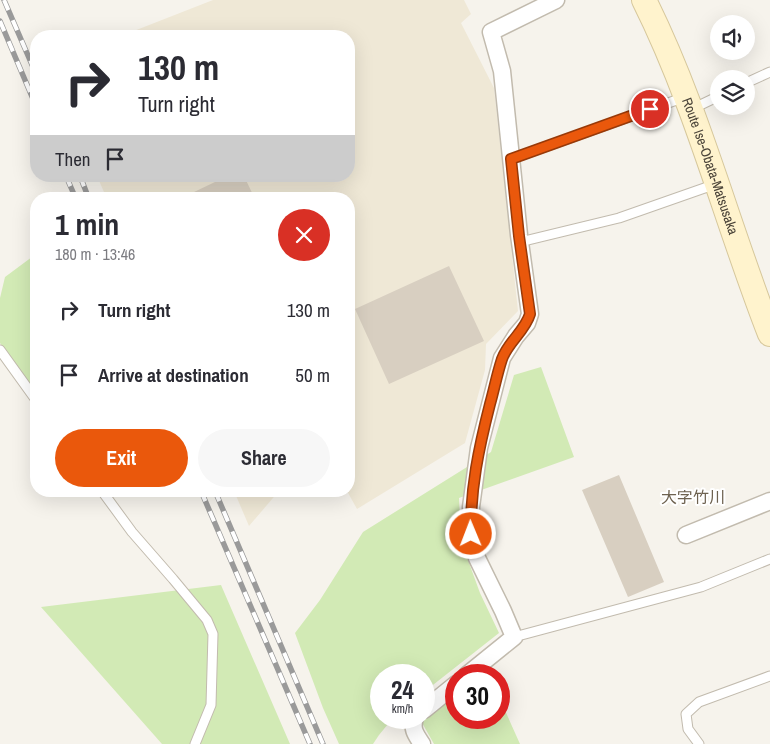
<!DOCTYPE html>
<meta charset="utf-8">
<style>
:root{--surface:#fff;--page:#f7f7f7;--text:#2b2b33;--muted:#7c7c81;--accent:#ea580c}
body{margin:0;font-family:"Archivo Narrow","Noto Sans JP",sans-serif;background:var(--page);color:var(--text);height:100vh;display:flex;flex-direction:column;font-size:19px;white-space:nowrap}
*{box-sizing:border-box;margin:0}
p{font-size:16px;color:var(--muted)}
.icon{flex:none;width:28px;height:28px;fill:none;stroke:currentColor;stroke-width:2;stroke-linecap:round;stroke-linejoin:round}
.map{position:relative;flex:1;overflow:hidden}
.side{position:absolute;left:30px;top:192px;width:325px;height:305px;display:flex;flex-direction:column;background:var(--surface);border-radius:20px;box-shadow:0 5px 20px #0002}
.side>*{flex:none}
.guide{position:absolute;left:30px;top:30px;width:325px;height:152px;border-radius:20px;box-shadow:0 5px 20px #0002;background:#fff;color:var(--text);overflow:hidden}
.controls{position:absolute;left:710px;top:15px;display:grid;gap:10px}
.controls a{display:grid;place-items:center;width:45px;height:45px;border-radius:50%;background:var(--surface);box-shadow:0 5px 20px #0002;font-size:25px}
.speed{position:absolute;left:370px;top:664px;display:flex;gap:10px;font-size:25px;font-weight:700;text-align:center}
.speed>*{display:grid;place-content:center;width:65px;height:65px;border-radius:50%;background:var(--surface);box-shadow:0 5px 20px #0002;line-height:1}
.speed small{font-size:12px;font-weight:400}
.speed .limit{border:8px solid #d22;background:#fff;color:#111}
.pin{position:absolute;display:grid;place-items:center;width:42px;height:42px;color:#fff;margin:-21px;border:2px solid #fff;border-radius:50%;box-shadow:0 1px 5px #0007}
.me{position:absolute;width:55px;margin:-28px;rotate:359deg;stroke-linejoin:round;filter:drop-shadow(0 0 4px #0008)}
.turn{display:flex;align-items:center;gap:18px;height:105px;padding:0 25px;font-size:22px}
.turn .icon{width:65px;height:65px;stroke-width:2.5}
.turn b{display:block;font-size:35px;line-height:42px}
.then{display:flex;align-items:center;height:48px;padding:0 25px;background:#0003;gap:10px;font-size:19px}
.round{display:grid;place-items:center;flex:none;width:52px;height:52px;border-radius:26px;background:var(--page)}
.headline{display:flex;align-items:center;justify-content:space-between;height:85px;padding:0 25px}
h1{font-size:30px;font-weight:700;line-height:38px}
.button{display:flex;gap:10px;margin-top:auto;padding:10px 25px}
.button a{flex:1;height:58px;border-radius:30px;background:var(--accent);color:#fff;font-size:20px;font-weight:700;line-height:58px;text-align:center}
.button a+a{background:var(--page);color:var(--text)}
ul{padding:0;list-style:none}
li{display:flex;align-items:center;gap:15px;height:65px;padding:0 25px}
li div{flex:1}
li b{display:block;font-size:19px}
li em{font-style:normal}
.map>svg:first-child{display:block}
.education{fill:#efe8d6}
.green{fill:#d2eab5}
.building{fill:#d8cfc1}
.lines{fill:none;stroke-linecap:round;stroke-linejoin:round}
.service-casing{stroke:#c2bbae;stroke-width:11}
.minor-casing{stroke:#c2bbae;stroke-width:19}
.secondary-casing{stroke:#d6c79b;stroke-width:26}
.service{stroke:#fff;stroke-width:9}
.minor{stroke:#fff;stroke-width:16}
.secondary{stroke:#fff3cd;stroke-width:24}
.rail-casing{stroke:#9a9a9a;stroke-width:5.5}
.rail{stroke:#fff;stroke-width:4;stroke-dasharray:11;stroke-linecap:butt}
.route-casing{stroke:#983908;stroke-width:12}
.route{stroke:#ea580c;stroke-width:9}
.labels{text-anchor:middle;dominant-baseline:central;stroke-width:4;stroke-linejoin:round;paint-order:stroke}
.street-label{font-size:14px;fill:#4b4439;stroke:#fff}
.quarter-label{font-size:16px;fill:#6e6250;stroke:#fff}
</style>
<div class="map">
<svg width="770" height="744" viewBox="0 0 770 744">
<rect width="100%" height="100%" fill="#f6f3ec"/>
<path class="education" d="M 213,0 L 464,0 L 471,14 L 461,23 L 494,88 L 518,311 L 486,344 L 485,370 L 465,443 L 357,509 L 347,491 L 349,491 L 349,199 L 107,199 L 97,176 L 349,176 L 349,36 L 121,36 Z
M 234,491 L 279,491 L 249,526 Z"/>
<path class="green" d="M 36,254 L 36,395 L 0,343 L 0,298 L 5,277 Z
M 541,367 L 574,457 L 459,498 L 461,541 L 480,593 L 499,633 L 424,692 L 424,675 L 381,675 L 381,718 L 393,718 L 379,735 L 373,744 L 339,744 L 323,708 L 295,633 L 320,600 L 363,532 L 491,452 L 514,375 Z
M 221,585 L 290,744 L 162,744 L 41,607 Z
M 456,691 L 456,718 L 499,718 L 499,697 L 520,744 L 434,744 L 421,721 Z"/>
<path class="building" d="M 212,176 L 244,176 L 255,199 L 197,199 L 194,192 L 215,182 Z
M 449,266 L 484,341 L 389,384 L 355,309 Z
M 619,475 L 664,582 L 628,597 L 582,490 Z"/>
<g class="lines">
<g class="service-casing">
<path id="service" d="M 746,83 L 770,72
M 692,109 L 719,96
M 511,159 L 685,97
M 520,242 L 619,218 L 716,184
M 0,350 L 36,400
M 102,491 L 132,532 L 173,579 L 207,620 L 213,634 L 211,705 L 195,744
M 514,637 L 701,587 L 770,559
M 699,744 L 688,729 L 686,714 L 699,702 L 770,676"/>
</g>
<g class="minor-casing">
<path id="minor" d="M 686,535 L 770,501
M 467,675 L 514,637 L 503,611 L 477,558 L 471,534 L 471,507 L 479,448 L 502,358 L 516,336 L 527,323 L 530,314 L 519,235 L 502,71 L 491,32 L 556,0
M 424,710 L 456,684
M 415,718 C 411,729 416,735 422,744"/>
</g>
<g class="secondary-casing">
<g id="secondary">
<path id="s1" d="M 644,0 C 697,106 727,224 770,334"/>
</g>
</g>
<use href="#service" class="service"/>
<use href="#minor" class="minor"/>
<use href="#secondary" class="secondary"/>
<g class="rail-casing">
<path id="rail" d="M 4,0 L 36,74
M 0,21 L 36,106
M 66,176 L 76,199
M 80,176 L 89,199
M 201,491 L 310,744
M 215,491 L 323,744"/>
</g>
<use href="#rail" class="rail"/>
</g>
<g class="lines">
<g class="route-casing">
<path id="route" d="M 471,534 C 470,489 479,447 490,404 C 494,390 497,374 502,359 C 508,342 525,331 530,314 L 519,236 L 511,159 L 650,109"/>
</g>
<use href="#route" class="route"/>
</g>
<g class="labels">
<g class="street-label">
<text stroke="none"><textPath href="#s1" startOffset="179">Route Ise-Obata-Matsusaka</textPath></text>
</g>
<g class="quarter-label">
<text x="693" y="497">大字竹川</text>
</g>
</g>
</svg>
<div class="controls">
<a><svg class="icon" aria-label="sound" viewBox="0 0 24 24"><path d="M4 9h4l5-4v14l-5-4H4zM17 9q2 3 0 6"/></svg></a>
<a><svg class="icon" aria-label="layers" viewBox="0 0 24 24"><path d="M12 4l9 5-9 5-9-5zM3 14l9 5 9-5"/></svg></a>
</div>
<div class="speed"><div>24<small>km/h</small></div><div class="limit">30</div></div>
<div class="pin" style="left:650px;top:109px;background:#d93025"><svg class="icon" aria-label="arrive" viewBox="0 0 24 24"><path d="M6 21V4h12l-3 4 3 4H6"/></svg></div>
<svg class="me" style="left:471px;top:534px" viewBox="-20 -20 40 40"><circle r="17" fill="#ea580c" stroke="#fff" stroke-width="3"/><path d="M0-11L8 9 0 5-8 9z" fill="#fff"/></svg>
<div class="guide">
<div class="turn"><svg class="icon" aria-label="right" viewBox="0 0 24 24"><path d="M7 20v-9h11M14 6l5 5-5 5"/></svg><div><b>130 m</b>Turn right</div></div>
<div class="then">Then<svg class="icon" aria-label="arrive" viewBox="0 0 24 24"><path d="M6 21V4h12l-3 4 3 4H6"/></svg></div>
</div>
<section class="side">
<div class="headline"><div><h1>1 min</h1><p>180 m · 13:46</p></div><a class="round" style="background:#d93025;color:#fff"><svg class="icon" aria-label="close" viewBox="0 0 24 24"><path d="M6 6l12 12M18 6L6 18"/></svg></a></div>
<ul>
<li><svg class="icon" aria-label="right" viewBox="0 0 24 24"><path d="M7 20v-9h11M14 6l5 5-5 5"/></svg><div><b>Turn right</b></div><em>130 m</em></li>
<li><svg class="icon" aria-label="arrive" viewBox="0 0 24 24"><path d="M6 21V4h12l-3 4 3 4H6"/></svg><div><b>Arrive at destination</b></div><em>50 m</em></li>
</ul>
<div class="button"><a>Exit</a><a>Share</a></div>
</section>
</div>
